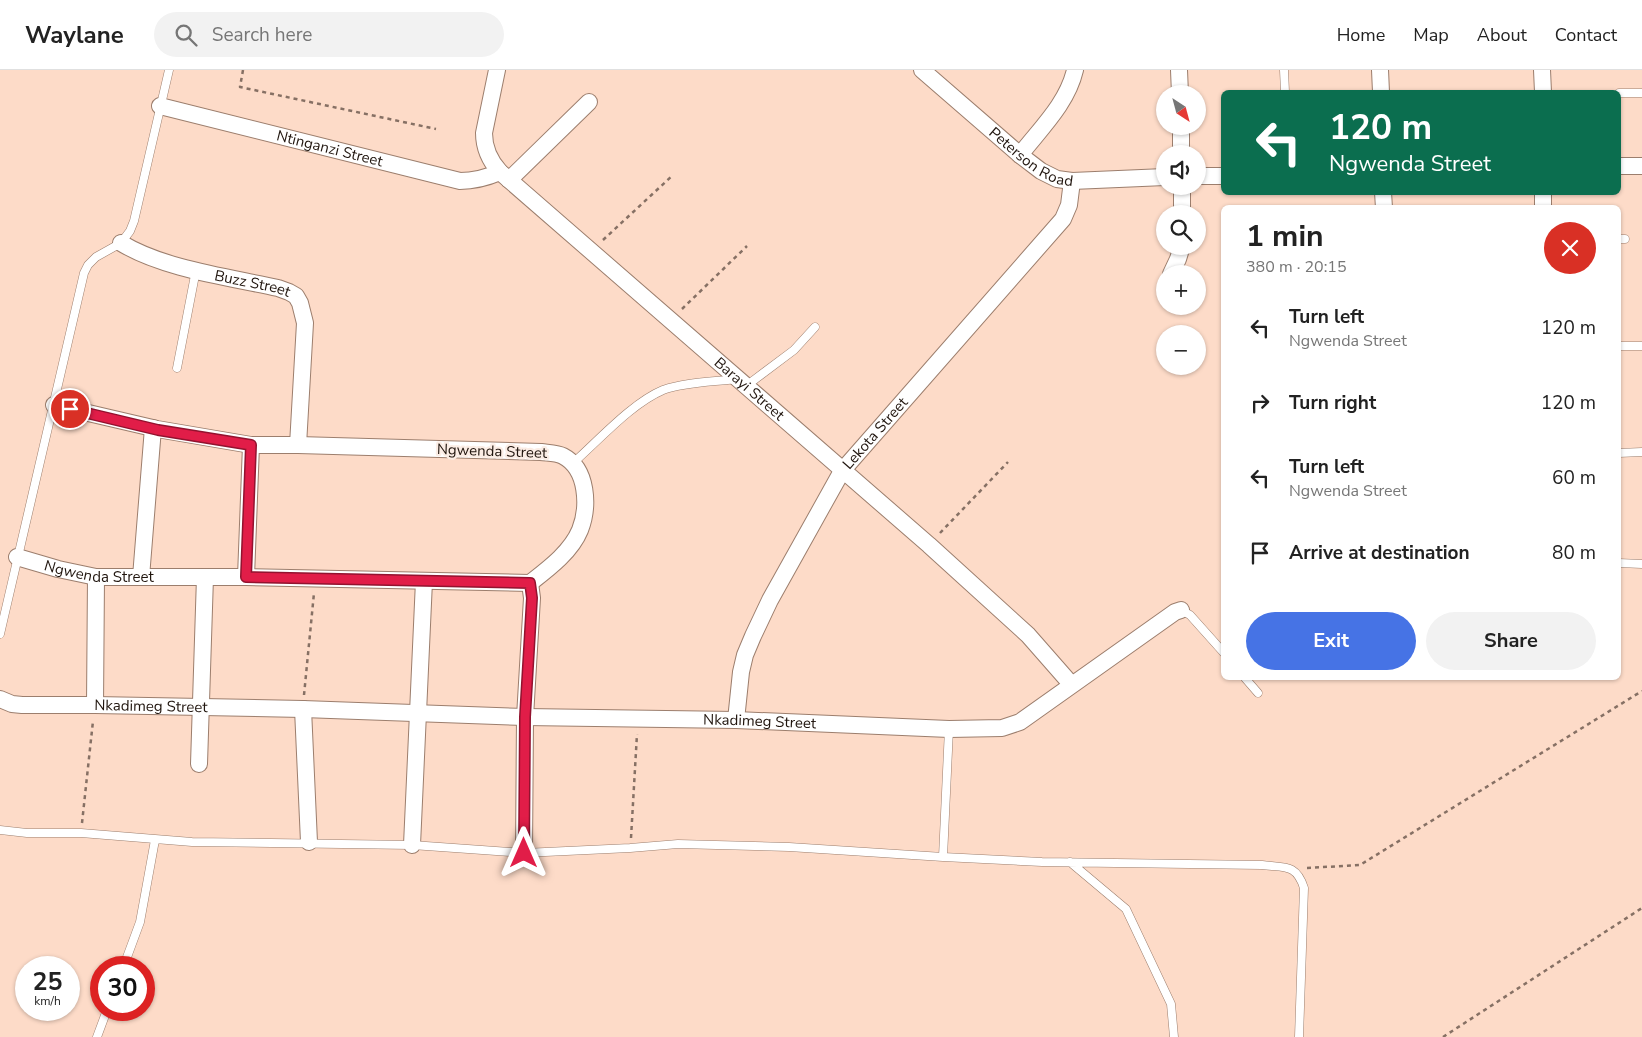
<!DOCTYPE html>
<meta charset="utf-8">
<style>
:root{--surface:#fff;--page:#f2f2f2;--text:#222;--muted:#767676;--line:#e0e0e0;--accent:#4673e5}
body{margin:0;font-family:"Nunito Sans",sans-serif;background:var(--page);color:var(--text);height:100vh;display:flex;flex-direction:column;font-size:19px;white-space:nowrap}
*{box-sizing:border-box;margin:0}
p{font-size:16px;color:var(--muted)}
.icon{flex:none;width:28px;height:28px;fill:none;stroke:currentColor;stroke-width:2;stroke-linecap:round;stroke-linejoin:round}
.map{position:relative;flex:1;overflow:hidden}
.details{position:absolute;left:1221px;top:135px;width:400px;height:475px;display:flex;flex-direction:column;background:var(--surface);border-radius:8px;box-shadow:0 1px 4px #0004}
.details>*{flex:none}
.top-card{position:absolute;left:1221px;top:20px;width:400px;height:105px;border-radius:8px;box-shadow:0 1px 4px #0004;background:#0b6e4f;color:#fff;overflow:hidden}
.needle{width:32px;rotate:144deg}
.tools{position:absolute;left:1156px;top:15px;display:grid;gap:10px}
.tools a{display:grid;place-items:center;width:50px;height:50px;border-radius:50%;background:var(--surface);box-shadow:0 1px 4px #0004;font-size:25px}
.speed{position:absolute;left:15px;top:886px;display:flex;gap:10px;font-size:25px;font-weight:700;text-align:center}
.speed>*{display:grid;place-content:center;width:65px;height:65px;border-radius:50%;background:var(--surface);box-shadow:0 1px 4px #0004;line-height:1}
.speed small{font-size:12px;font-weight:400}
.speed .limit{border:8px solid #d22;background:#fff;color:#111}
.pin{position:absolute;display:grid;place-items:center;width:42px;height:42px;color:#fff;margin:-21px;border:2px solid #fff;border-radius:50%;box-shadow:0 1px 5px #0007}
.me{position:absolute;width:55px;margin:-28px;rotate:0deg;stroke-linejoin:round;filter:drop-shadow(0 0 4px #0008)}
.turn{display:flex;align-items:center;gap:18px;height:105px;padding:0 25px;font-size:22px}
.turn .icon{width:65px;height:65px;stroke-width:2.5}
.turn b{display:block;font-size:35px;line-height:42px}
.round{display:grid;place-items:center;flex:none;width:52px;height:52px;border-radius:26px;background:var(--page)}
.head{display:flex;align-items:center;justify-content:space-between;height:85px;padding:0 25px}
h1{font-size:30px;font-weight:700;line-height:38px}
.cta{display:flex;gap:10px;margin-top:auto;padding:10px 25px}
.cta a{flex:1;height:58px;border-radius:30px;background:var(--accent);color:#fff;font-size:20px;font-weight:700;line-height:58px;text-align:center}
.cta a+a{background:var(--page);color:var(--text)}
ul{padding:0;list-style:none}
li{display:flex;align-items:center;gap:15px;height:75px;padding:0 25px}
li div{flex:1}
li b{display:block;font-size:19px}
li em{font-style:normal}
header{display:flex;align-items:center;gap:30px;box-sizing:border-box;height:70px;padding:0 25px;background:var(--surface);border-bottom:1px solid var(--line)}
header strong{font-size:24px}
nav{display:flex;gap:28px;margin-inline-start:auto;font-size:18px}
.search{width:350px;height:45px;background:var(--page);display:flex;align-items:center;gap:12px;box-sizing:border-box;padding:0 18px;border-radius:28px;color:var(--muted);font-size:19px}
.map>svg:first-child{display:block}
.lines{fill:none;stroke-linecap:round;stroke-linejoin:round}
.lane-casing{stroke:#9c7e6d;stroke-width:9}
.street-casing{stroke:#9c7e6d;stroke-width:18}
.path{stroke:#867064;stroke-width:2.5;stroke-dasharray:4 4;stroke-linecap:butt}
.lane{stroke:#fff;stroke-width:8}
.street{stroke:#fff;stroke-width:16}
.route-casing{stroke:#92132f;stroke-width:12}
.route{stroke:#e11d48;stroke-width:9}
.labels{text-anchor:middle;dominant-baseline:central;stroke-width:4.5;stroke-linejoin:round;paint-order:stroke}
.street-label{font-size:15px;fill:#20150e;stroke:#fbede5}
</style>
<header>
<strong>Waylane</strong>
<div class="search"><svg class="icon" aria-label="search" viewBox="0 0 24 24"><circle cx="10" cy="10" r="6"/><path d="M15 15l6 6"/></svg>Search here</div>
<nav><a>Home</a><a>Map</a><a>About</a><a>Contact</a></nav>
</header>
<div class="map">
<svg width="1642" height="967" viewBox="0 0 1642 967">
<rect width="100%" height="100%" fill="#fddbc8"/>
<g class="lines">
<g class="lane-casing">
<path id="lane" d="M 1284,0 L 1285,22
M 1619,23 L 1642,23
M 1619,169 L 1625,169
M 1619,276 L 1642,276
M 177,298 L 196,200
M 746,316 L 794,280 L 815,257
M 1619,383 L 1642,382
M 573,393 C 599,370 632,333 663,320 C 686,312 713,312 736,309
M 1619,493 L 1642,494
M 1181,540 L 1190,545 L 1224,583
M 0,564 L 84,203 L 88,195 L 96,187 L 121,173 L 130,161 L 134,151 L 169,0
M 1245,608 L 1258,623
M 0,760 L 27,763 L 81,763 L 192,772 L 412,775 L 524,783 L 630,778 L 678,774 L 789,777 L 943,787 L 1042,792 L 1262,795 C 1284,798 1296,793 1304,818 L 1299,967
M 943,787 L 949,659
M 1070,792 L 1126,839 L 1171,934 L 1174,967
M 123,898 L 140,852 L 155,770
M 97,967 L 107,940"/>
</g>
<g class="street-casing">
<g id="street">
<path id="s1" d="M 497,0 L 484,63 C 484,78 489,90 500,102 L 929,475 L 1028,565 L 1071,614"/>
<path id="s2" d="M 922,0 L 1020,85 L 1041,101 L 1057,109 L 1072,111 L 1165,107"/>
<path d="M 1179,0 L 1180,24"/>
<path d="M 1380,0 L 1381,22"/>
<path d="M 1542,0 L 1543,22"/>
<path id="s3" d="M 160,36 L 460,111 C 475,111 486,108 500,102"/>
<path d="M 1181,56 L 1181,84"/>
<path d="M 1020,85 C 1040,59 1067,34 1075,0"/>
<path d="M 1619,96 L 1642,96"/>
<path d="M 1198,106 L 1224,106"/>
<path d="M 509,110 L 589,32"/>
<path d="M 1182,116 L 1182,144"/>
<path d="M 1383,122 L 1384,138"/>
<path d="M 1543,122 L 1543,138"/>
<path id="s4" d="M 121,173 C 164,199 228,207 278,218 L 289,222 L 296,226 L 300,233 L 305,253 L 298,375"/>
<path d="M 1171,204 L 1178,189 L 1182,176"/>
<path id="s5" d="M 17,487 L 58,499 L 96,507 L 246,507 L 530,513 C 548,499 571,482 580,460 C 589,437 588,399 563,386 C 557,383 548,383 541,382 L 298,375 L 251,375 L 157,359 L 54,335"/>
<path d="M 141,507 L 153,358"/>
<path d="M 246,507 L 251,375"/>
<path id="s6" d="M 0,629 L 12,634 L 22,635 L 95,635 L 303,639 L 525,647 L 736,650 L 949,659 L 1002,658 L 1020,652 L 1175,542 L 1181,540"/>
<path d="M 95,635 L 96,507"/>
<path d="M 303,639 L 309,772"/>
<path id="s7" d="M 736,650 L 741,602 L 745,585 L 753,566 L 770,530 L 842,401 L 1063,149 L 1069,135 L 1072,111"/>
<path d="M 199,694 L 205,507"/>
<path d="M 412,775 L 424,511"/>
<path d="M 524,783 L 525,647 L 532,528 L 530,513"/>
</g>
</g>
<path class="path" d="M 243,0 L 240,17 L 436,59
M 603,170 L 673,105
M 682,239 L 747,176
M 940,463 L 1008,392
M 304,625 L 314,523
M 82,753 L 93,651
M 631,768 L 637,664
M 1307,798 L 1360,795 L 1642,621
M 1443,967 L 1642,838"/>
<use href="#lane" class="lane"/>
<use href="#street" class="street"/>
</g>
<g class="lines">
<g class="route-casing">
<path id="route" d="M 70,339 L 158,360 L 251,375 L 246,507 L 530,513 L 532,528 L 525,647 L 524,783"/>
</g>
<use href="#route" class="route"/>
</g>
<g class="labels">
<g class="street-label">
<text stroke="none"><textPath href="#s3" startOffset="175">Ntinganzi Street</textPath></text>
<text stroke="none"><textPath href="#s2" startOffset="141">Peterson Road</textPath></text>
<text stroke="none"><textPath href="#s4" startOffset="138">Buzz Street</textPath></text>
<text stroke="none"><textPath href="#s1" startOffset="438">Barayi Street</textPath></text>
<text stroke="none"><textPath href="#s7" startOffset="324">Lekota Street</textPath></text>
<text transform="translate(492 381) rotate(2)">Ngwenda Street</text>
<text stroke="none"><textPath href="#s5" startOffset="84">Ngwenda Street</textPath></text>
<text stroke="none"><textPath href="#s6" startOffset="152">Nkadimeg Street</textPath></text>
<text stroke="none"><textPath href="#s6" startOffset="761">Nkadimeg Street</textPath></text>
</g>
</g>
</svg>
<div class="tools">
<a><svg class="needle" viewBox="-14 -14 28 28"><path d="M0-13l5 13h-10z" fill="#e53935"/><path d="M0 13l5-13h-10z" fill="#767676"/></svg></a>
<a><svg class="icon" aria-label="sound" viewBox="0 0 24 24"><path d="M4 9h4l5-4v14l-5-4H4zM17 9q2 3 0 6"/></svg></a>
<a><svg class="icon" aria-label="search" viewBox="0 0 24 24"><circle cx="10" cy="10" r="6"/><path d="M15 15l6 6"/></svg></a>
<a>+</a>
<a>−</a>
</div>
<div class="speed"><div>25<small>km/h</small></div><div class="limit">30</div></div>
<div class="pin" style="left:70px;top:339px;background:#d93025"><svg class="icon" aria-label="arrive" viewBox="0 0 24 24"><path d="M6 21V4h12l-3 4 3 4H6"/></svg></div>
<svg class="me" style="left:524px;top:783px" viewBox="-20 -20 40 40"><path d="M0-17L14 15 0 8-14 15z" fill="#e11d48" stroke="#fff" stroke-width="4"/></svg>
<div class="top-card">
<div class="turn"><svg class="icon" aria-label="left" viewBox="0 0 24 24"><path d="M17 20v-9H6M10 6l-5 5 5 5"/></svg><div><b>120 m</b>Ngwenda Street</div></div>
</div>
<section class="details">
<div class="head"><div><h1>1 min</h1><p>380 m · 20:15</p></div><a class="round" style="background:#d93025;color:#fff"><svg class="icon" aria-label="close" viewBox="0 0 24 24"><path d="M6 6l12 12M18 6L6 18"/></svg></a></div>
<ul>
<li><svg class="icon" aria-label="left" viewBox="0 0 24 24"><path d="M17 20v-9H6M10 6l-5 5 5 5"/></svg><div><b>Turn left</b><p>Ngwenda Street</p></div><em>120 m</em></li>
<li><svg class="icon" aria-label="right" viewBox="0 0 24 24"><path d="M7 20v-9h11M14 6l5 5-5 5"/></svg><div><b>Turn right</b></div><em>120 m</em></li>
<li><svg class="icon" aria-label="left" viewBox="0 0 24 24"><path d="M17 20v-9H6M10 6l-5 5 5 5"/></svg><div><b>Turn left</b><p>Ngwenda Street</p></div><em>60 m</em></li>
<li><svg class="icon" aria-label="arrive" viewBox="0 0 24 24"><path d="M6 21V4h12l-3 4 3 4H6"/></svg><div><b>Arrive at destination</b></div><em>80 m</em></li>
</ul>
<div class="cta"><a>Exit</a><a>Share</a></div>
</section>
</div>
